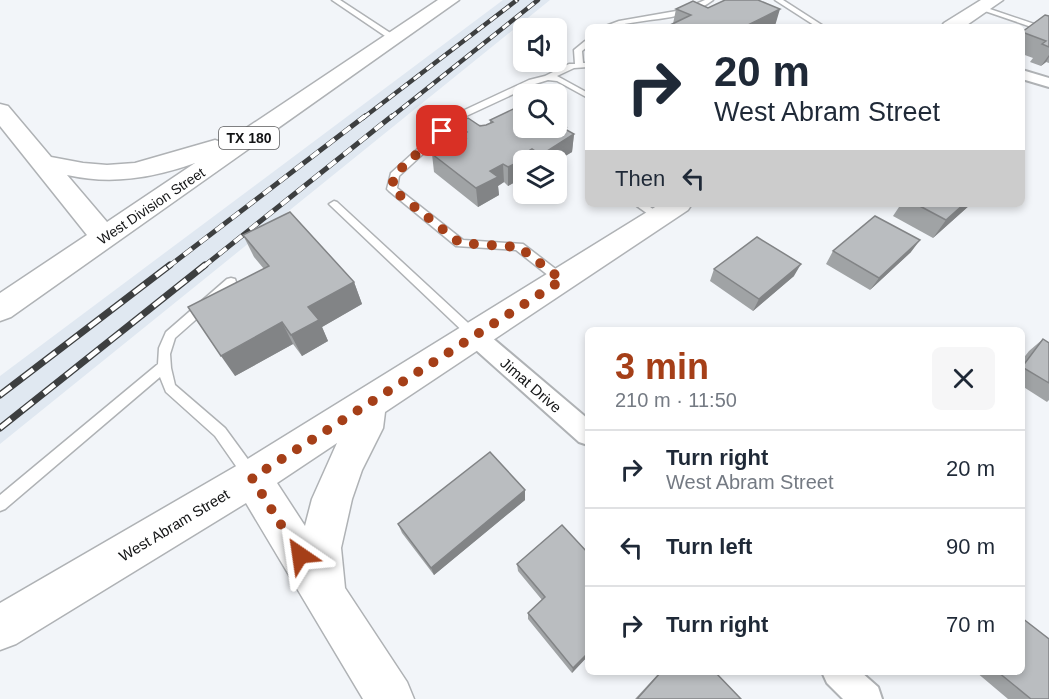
<!DOCTYPE html>
<meta charset="utf-8">
<style>
:root{--surface:#fff;--page:#f6f6f7;--text:#1f2937;--muted:#747a83;--line:#e0e1e3;--accent:#a53f18}
body{margin:0;font-family:Helvetica,sans-serif;background:var(--page);color:var(--text);height:100vh;display:flex;flex-direction:column;font-size:22px;white-space:nowrap}
*{box-sizing:border-box;margin:0}
p{font-size:20px;color:var(--muted)}
.icon{flex:none;width:33px;height:33px;fill:none;stroke:currentColor;stroke-width:2;stroke-linecap:round;stroke-linejoin:round}
.map{position:relative;flex:1;overflow:hidden}
.details{position:absolute;left:585px;top:327px;width:440px;height:348px;display:flex;flex-direction:column;background:var(--surface);border-radius:9px;box-shadow:0 3px 9px #0003}
.details>*{flex:none}
.top-card{position:absolute;left:585px;top:24px;width:440px;height:183px;border-radius:9px;box-shadow:0 3px 9px #0003;background:#fff;color:var(--text);overflow:hidden}
.controls{position:absolute;left:513px;top:18px;display:grid;gap:12px}
.controls a{display:grid;place-items:center;width:54px;height:54px;border-radius:9px;background:var(--surface);box-shadow:0 3px 9px #0003;font-size:30px}
.pin{position:absolute;display:grid;place-items:center;width:51px;height:51px;color:#fff;margin:-26px;border-radius:12px;box-shadow:0 3px 9px #0006}
.me{position:absolute;width:66px;margin:-33px;rotate:328deg;stroke-linejoin:round;filter:drop-shadow(0 0 4px #0008)}
.turn{display:flex;align-items:center;gap:21px;height:126px;padding:0 30px;font-size:27px}
.turn .icon{width:78px;height:78px;stroke-width:2.5}
.turn b{display:block;font-size:42px;line-height:51px}
.then{display:flex;align-items:center;height:57px;padding:0 30px;background:#0003;gap:12px;font-size:22px}
.round{display:grid;place-items:center;flex:none;width:63px;height:63px;border-radius:9px;background:var(--page)}
.summary{display:flex;align-items:center;justify-content:space-between;height:102px;padding:0 30px}
h1{font-size:36px;font-weight:800;line-height:45px;color:var(--accent)}
ul{padding:0;list-style:none}
li{display:flex;align-items:center;gap:18px;height:78px;padding:0 30px;border-top:2px solid var(--line)}
li div{flex:1}
li b{display:block;font-size:22px}
li em{font-style:normal}
.map>svg:first-child{display:block}
.built{fill:#e0e8f1}
.lines{fill:none;stroke-linecap:round;stroke-linejoin:round}
.service-casing{stroke:#afb2b5;stroke-width:3}
.minor-casing{stroke:#afb2b5;stroke-width:4}
.secondary-casing{stroke:#afb2b5;stroke-width:3}
.primary-casing{stroke:#afb2b5;stroke-width:3}
.service{fill:#fff;fill-rule:evenodd}
.minor{fill:#fff;fill-rule:evenodd}
.secondary{fill:#fff;fill-rule:evenodd}
.primary{fill:#fff;fill-rule:evenodd}
.rail-far2-casing{stroke:#3d3f40;stroke-width:4.5}
.rail-far1-casing{stroke:#3d3f40;stroke-width:5}
.rail-casing{stroke:#3d3f40;stroke-width:7}
.rail-far2{stroke:#fff;stroke-width:3;stroke-dasharray:8;stroke-linecap:butt}
.rail-far1{stroke:#fff;stroke-width:4;stroke-dasharray:10;stroke-linecap:butt}
.rail{stroke:#fff;stroke-width:4.5;stroke-dasharray:14;stroke-linecap:butt}
.wall{fill:#a0a3a5}
.shaded-wall{fill:#828486}
.building{fill:#babdc0;stroke:#828486;stroke-width:1.5}
.route{stroke:#a53f18;stroke-width:10;stroke-dasharray:0 18}
.labels{text-anchor:middle;dominant-baseline:central;stroke-width:4.5;stroke-linejoin:round;paint-order:stroke}
.shield{fill:#fff;stroke:#5a5a5b;stroke-width:1.5}
.shield-label{font-size:14px;font-weight:bold;fill:#131415}
.far-street-label{font-size:14px;fill:#131415;stroke:#fff}
.street-label{font-size:15px;fill:#131415;stroke:#fff}
</style>
<div class="map">
<svg width="1049" height="699" viewBox="0 0 1049 699">
<rect width="100%" height="100%" fill="#f2f5f9"/>
<path class="built" d="M 503,0 L 550,0 L 0,444 L 0,376 Z"/>
<g class="lines">
<g class="service-casing">
<path id="service" d="M 332,0 L 340,0 L 398,38 L 391,40 Z
M 705,0 L 713,0 C 685,22 646,17 613,27 L 603,27 L 619,21 L 682,10 Z
M 775,0 L 783,0 L 825,27 L 817,27 Z
M 981,6 L 1049,29 L 1049,33 L 979,9 L 978,8 Z
M 585,41 L 588,41 L 588,46 L 582,51 L 583,63 L 588,63 L 588,67 L 574,68 L 557,76 L 588,93 L 588,98 L 557,81 L 548,80 L 535,84 L 462,118 L 399,176 L 397,188 L 463,240 L 523,244 L 566,277 L 567,280 L 566,283 L 558,283 L 516,250 L 456,246 L 389,191 L 387,189 L 391,173 L 456,114 L 529,80 L 545,76 L 569,64 L 575,64 L 574,50 Z
M 334,201 L 337,202 L 479,333 L 481,336 L 479,339 L 471,339 L 331,206 L 329,204 Z
M 634,204 L 646,204 L 664,217 L 659,220 L 655,219 Z
M 231,278 L 235,279 L 236,282 L 235,285 L 175,338 L 170,354 L 171,368 L 175,385 L 225,428 L 255,469 L 257,474 L 255,479 L 250,480 L 245,479 L 215,436 L 166,392 L 160,377 L 5,509 L 0,511 L 0,495 L 158,364 L 159,348 L 166,332 L 227,279 Z"/>
</g>
<g class="minor-casing">
<path id="minor" d="M 1022,70 L 1049,78 L 1049,87 L 1022,79 Z
M 475,327 L 483,330 L 588,419 L 588,445 L 579,442 L 467,342 L 464,336 L 467,330 Z
M 822,672 L 861,672 L 878,687 L 882,699 L 843,699 L 827,683 Z"/>
</g>
<g class="secondary-casing">
<path id="secondary" d="M 981,0 L 1003,0 L 964,27 L 941,27 L 944,23 Z
M 660,204 L 692,204 L 688,210 L 385,412 L 383,428 L 362,470 L 352,499 L 341,548 L 345,588 L 407,682 L 414,699 L 363,699 L 246,503 L 16,644 L 0,650 L 0,603 L 238,465 ZM 337,443 L 312,499 L 305,526 L 277,483 Z"/>
</g>
<g class="primary-casing">
<path id="primary" d="M 438,0 L 459,0 L 11,317 L 0,321 L 0,293 L 87,235 L 0,126 L 0,104 L 8,106 L 51,157 L 83,163 L 107,165 L 135,163 L 215,140 L 224,143 ZM 195,163 L 107,222 L 67,175 C 112,185 152,178 195,163 Z"/>
</g>
<use href="#service" class="service"/>
<use href="#minor" class="minor"/>
<use href="#secondary" class="secondary"/>
<use href="#primary" class="primary"/>
<g class="rail-far2-casing">
<path id="rail-far2" d="M 363,118 L 517,0
M 390,118 L 538,0"/>
</g>
<g class="rail-far1-casing">
<path id="rail-far1" d="M 168,267 L 365,116
M 203,267 L 392,116"/>
</g>
<g class="rail-casing">
<path id="rail" d="M 0,395 L 170,265
M 0,428 L 205,265"/>
</g>
<use href="#rail-far2" class="rail-far2"/>
<use href="#rail-far1" class="rail-far1"/>
<use href="#rail" class="rail"/>
</g>
<path class="wall" d="M 708,8 L 775,26 L 673,24 L 676,9 Z
M 1049,16 L 1049,63 L 1046,62 L 1041,66 L 1030,62 L 1033,58 L 1022,54 L 1022,32 Z
M 490,120 L 566,130 L 574,134 L 572,152 L 556,160 L 524,160 L 524,177 L 508,186 L 504,182 L 498,186 L 499,195 L 478,207 L 434,172 L 432,154 L 457,142 L 455,124 L 486,125 L 490,124 Z
M 901,204 L 971,204 L 933,238 L 893,216 Z
M 243,235 L 354,282 L 362,304 L 322,327 L 328,341 L 302,356 L 293,344 L 235,376 L 264,269 L 254,257 Z
M 833,251 L 911,252 L 870,290 L 826,264 Z
M 714,269 L 794,276 L 753,311 L 710,281 Z
M 1043,339 L 1049,343 L 1049,400 L 1047,402 L 1022,386 L 1022,360 L 1029,351 Z
M 525,490 L 525,500 L 434,575 L 402,533 L 398,524 Z
M 562,525 L 588,656 L 572,673 L 528,619 L 528,613 L 542,600 L 518,571 L 517,564 Z
M 660,672 L 715,672 L 741,699 L 635,699 Z
M 976,672 L 1022,672 L 1049,699 L 1008,699 Z"/>
<path class="shaded-wall" d="M 780,9 L 775,26 L 772,27 L 744,27 Z
M 1049,55 L 1049,57 L 1046,62 L 1041,66 Z
M 566,127 L 565,139 L 574,134 L 572,152 L 556,162 L 556,160 L 540,160 L 541,155 L 563,128 Z
M 532,149 L 532,160 L 524,160 L 524,177 L 508,186 L 508,167 L 520,156 Z
M 503,164 L 504,182 L 498,186 L 499,195 L 478,207 L 476,188 L 490,171 Z
M 964,204 L 971,204 L 933,238 L 946,220 Z
M 920,240 L 911,252 L 870,290 L 879,278 Z
M 801,264 L 794,276 L 753,311 L 759,299 Z
M 354,282 L 362,304 L 322,327 L 328,341 L 302,356 L 291,335 L 308,307 Z
M 282,322 L 293,344 L 235,376 L 221,356 Z
M 525,490 L 525,500 L 434,575 L 431,568 Z
M 588,653 L 588,656 L 572,673 L 573,668 Z"/>
<path class="building" d="M 725,0 L 758,0 L 780,9 L 744,27 L 666,27 L 691,15 L 676,9 L 693,1 L 708,8 Z
M 1045,15 L 1049,16 L 1049,47 L 1042,44 L 1046,41 L 1022,32 Z
M 524,104 L 524,128 L 556,128 L 556,121 L 566,127 L 563,128 L 574,134 L 541,155 L 532,149 L 520,156 L 524,159 L 508,167 L 503,164 L 490,171 L 498,177 L 476,188 L 432,154 L 466,138 L 462,135 L 467,132 L 455,124 L 468,118 L 480,126 L 486,125 L 493,122 L 490,120 Z
M 916,204 L 964,204 L 946,220 Z
M 290,212 L 354,282 L 308,307 L 319,320 L 291,335 L 282,322 L 221,356 L 188,307 L 269,266 L 243,235 Z
M 875,216 L 920,240 L 879,278 L 833,251 Z
M 757,237 L 801,264 L 759,299 L 714,269 Z
M 1043,339 L 1049,343 L 1049,383 L 1022,367 Z
M 490,452 L 525,490 L 431,568 L 398,524 Z
M 562,525 L 588,553 L 588,653 L 573,668 L 528,613 L 545,597 L 517,564 Z
M 1022,618 L 1049,639 L 1049,699 L 1031,699 L 998,672 L 1022,672 Z
M 661,672 L 715,672 L 741,699 L 637,699 Z"/>
<g class="lines">
<path class="route" d="M 300,555 L 252,478 L 562,280 L 519,247 L 460,243 L 392,189 L 394,175 L 442,131"/>
</g>
<g class="labels">
<rect class="shield" x="219" y="127" width="60" height="22" rx="4.5"/>
<g class="shield-label">
<text x="249" y="138">TX 180</text>
</g>
<g class="far-street-label">
<text transform="translate(151 206) rotate(-34)">West Division Street</text>
</g>
<g class="street-label">
<text transform="translate(531 385) rotate(41)">Jimat Drive</text>
<text transform="translate(174 525) rotate(-31)">West Abram Street</text>
</g>
</g>
</svg>
<div class="controls">
<a><svg class="icon" aria-label="sound" viewBox="0 0 24 24"><path d="M4 9h4l5-4v14l-5-4H4zM17 9q2 3 0 6"/></svg></a>
<a><svg class="icon" aria-label="search" viewBox="0 0 24 24"><circle cx="10" cy="10" r="6"/><path d="M15 15l6 6"/></svg></a>
<a><svg class="icon" aria-label="layers" viewBox="0 0 24 24"><path d="M12 4l9 5-9 5-9-5zM3 14l9 5 9-5"/></svg></a>
</div>
<div class="pin" style="left:442px;top:131px;background:#d93025"><svg class="icon" aria-label="arrive" viewBox="0 0 24 24"><path d="M6 21V4h12l-3 4 3 4H6"/></svg></div>
<svg class="me" style="left:300px;top:555px" viewBox="-20 -20 40 40"><path d="M0-17L14 15 0 8-14 15z" fill="#a53f18" stroke="#fff" stroke-width="4"/></svg>
<div class="top-card">
<div class="turn"><svg class="icon" aria-label="right" viewBox="0 0 24 24"><path d="M7 20v-9h11M14 6l5 5-5 5"/></svg><div><b>20 m</b>West Abram Street</div></div>
<div class="then">Then<svg class="icon" aria-label="left" viewBox="0 0 24 24"><path d="M17 20v-9H6M10 6l-5 5 5 5"/></svg></div>
</div>
<section class="details">
<div class="summary"><div><h1>3 min</h1><p>210 m · 11:50</p></div><a class="round"><svg class="icon" aria-label="close" viewBox="0 0 24 24"><path d="M6 6l12 12M18 6L6 18"/></svg></a></div>
<ul>
<li><svg class="icon" aria-label="right" viewBox="0 0 24 24"><path d="M7 20v-9h11M14 6l5 5-5 5"/></svg><div><b>Turn right</b><p>West Abram Street</p></div><em>20 m</em></li>
<li><svg class="icon" aria-label="left" viewBox="0 0 24 24"><path d="M17 20v-9H6M10 6l-5 5 5 5"/></svg><div><b>Turn left</b></div><em>90 m</em></li>
<li><svg class="icon" aria-label="right" viewBox="0 0 24 24"><path d="M7 20v-9h11M14 6l5 5-5 5"/></svg><div><b>Turn right</b></div><em>70 m</em></li>
</ul>
</section>
</div>
